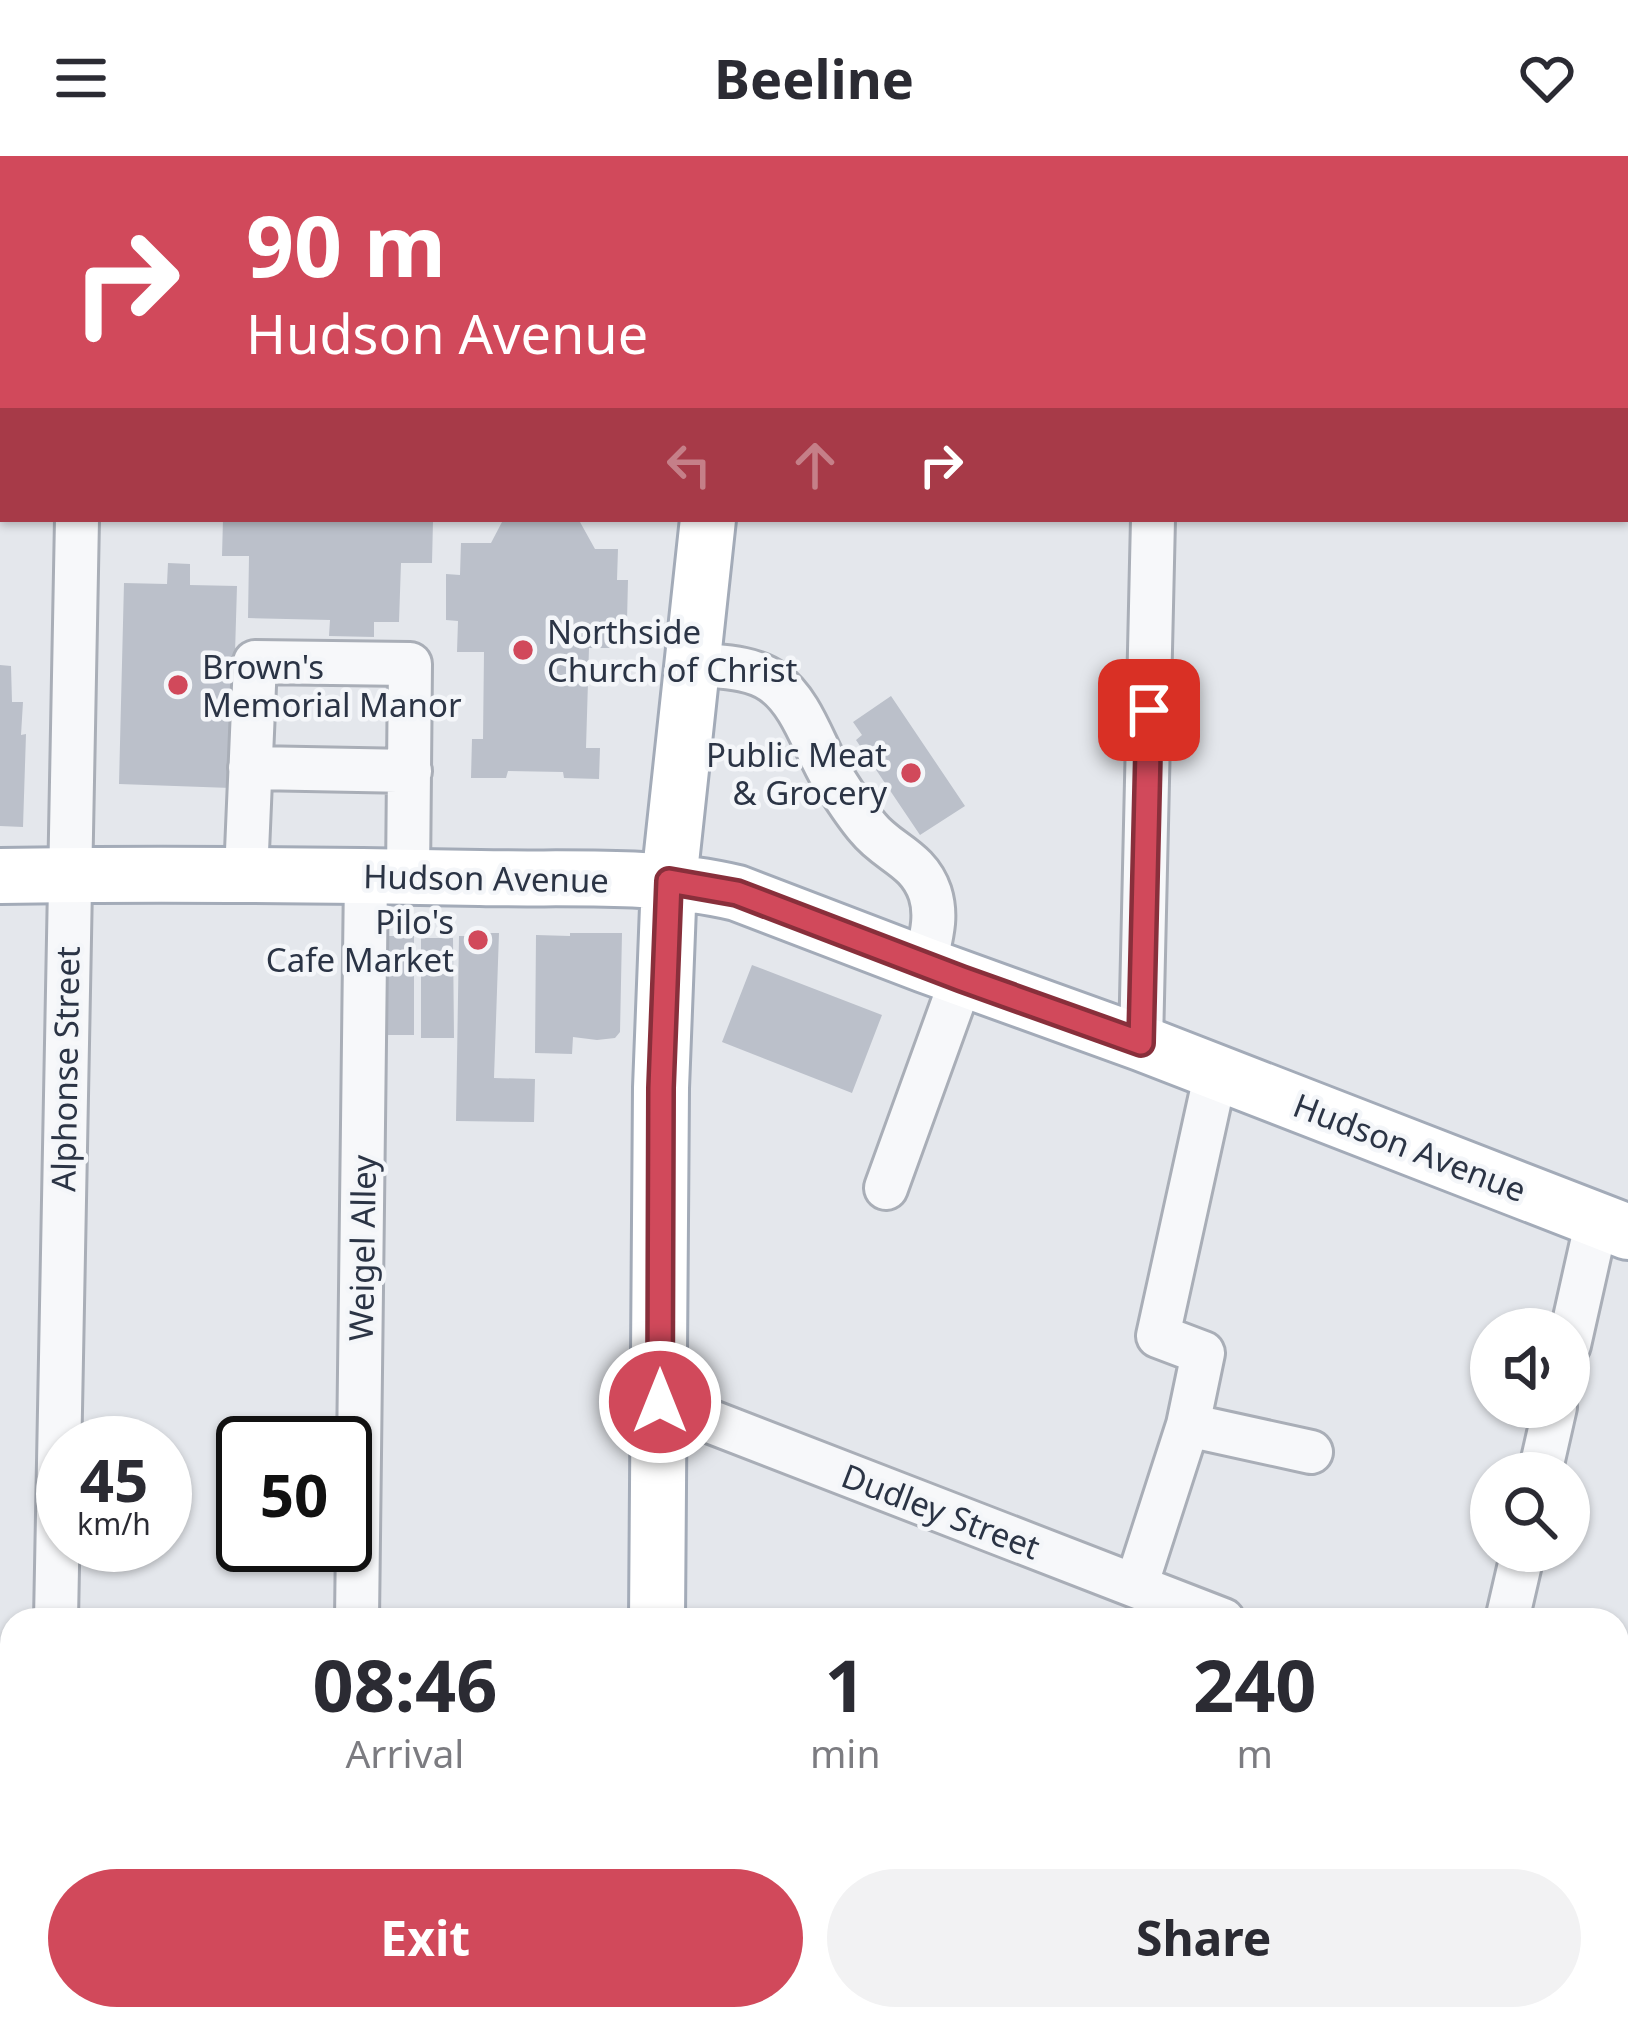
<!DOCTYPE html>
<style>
:root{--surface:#fff;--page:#f2f2f3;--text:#2b2b33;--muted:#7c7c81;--accent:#d1495b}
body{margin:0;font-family:"Noto Sans",sans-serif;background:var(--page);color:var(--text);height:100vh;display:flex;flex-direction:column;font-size:45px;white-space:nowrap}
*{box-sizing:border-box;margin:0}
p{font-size:39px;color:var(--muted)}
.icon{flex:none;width:66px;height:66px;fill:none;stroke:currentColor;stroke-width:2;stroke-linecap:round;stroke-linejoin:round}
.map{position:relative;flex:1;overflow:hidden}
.panel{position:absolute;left:0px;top:1452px;width:1629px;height:423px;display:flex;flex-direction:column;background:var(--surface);border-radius:36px 36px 0 0;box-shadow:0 3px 9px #0004}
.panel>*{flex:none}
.top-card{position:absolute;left:0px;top:0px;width:1629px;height:366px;box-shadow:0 3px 9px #0004;background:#d1495b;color:#fff;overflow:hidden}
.buttons{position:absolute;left:1470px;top:1152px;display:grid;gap:24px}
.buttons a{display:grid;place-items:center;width:120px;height:120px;border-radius:50%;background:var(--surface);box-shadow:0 3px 9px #0004;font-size:60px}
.speed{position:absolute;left:36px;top:1260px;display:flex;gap:24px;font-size:60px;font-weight:700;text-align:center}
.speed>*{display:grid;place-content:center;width:156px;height:156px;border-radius:50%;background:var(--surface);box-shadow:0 3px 9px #0004;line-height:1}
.speed small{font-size:30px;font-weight:400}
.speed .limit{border:6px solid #111;border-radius:18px;background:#fff;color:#111}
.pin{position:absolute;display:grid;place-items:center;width:102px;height:102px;color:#fff;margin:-51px;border-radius:24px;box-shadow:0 6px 18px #0006}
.me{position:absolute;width:132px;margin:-66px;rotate:0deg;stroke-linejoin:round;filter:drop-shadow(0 0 9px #0008)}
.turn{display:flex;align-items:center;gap:42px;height:252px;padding:0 48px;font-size:54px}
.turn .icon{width:156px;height:156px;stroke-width:2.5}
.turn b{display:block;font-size:84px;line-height:102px}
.lanes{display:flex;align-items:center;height:114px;padding:0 48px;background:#0003;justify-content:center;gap:60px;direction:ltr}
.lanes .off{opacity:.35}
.eta{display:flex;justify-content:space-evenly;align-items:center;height:204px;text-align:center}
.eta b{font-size:72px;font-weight:700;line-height:84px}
.button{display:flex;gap:24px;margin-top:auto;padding:24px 48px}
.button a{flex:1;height:138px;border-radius:72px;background:var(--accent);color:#fff;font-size:48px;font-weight:700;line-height:138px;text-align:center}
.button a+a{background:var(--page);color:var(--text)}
header{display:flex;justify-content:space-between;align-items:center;height:156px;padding:0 48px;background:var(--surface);font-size:54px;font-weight:700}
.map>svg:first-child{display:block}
.building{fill:#bbc0ca}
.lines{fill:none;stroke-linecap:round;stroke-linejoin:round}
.minor-casing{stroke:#a9aeb7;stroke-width:48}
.major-casing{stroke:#a3abb8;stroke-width:60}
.minor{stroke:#f7f8fa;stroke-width:42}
.major{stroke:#fff;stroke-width:54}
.route-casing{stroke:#882f3b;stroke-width:30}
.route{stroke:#d1495b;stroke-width:21}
.poi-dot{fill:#d1495b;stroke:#f4f6f9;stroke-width:4.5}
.labels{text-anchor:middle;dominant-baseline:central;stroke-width:9;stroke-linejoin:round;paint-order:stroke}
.poi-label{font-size:33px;fill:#2b3445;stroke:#f4f6f9;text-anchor:start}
.street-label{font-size:33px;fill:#2b3445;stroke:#f4f6f9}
</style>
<header><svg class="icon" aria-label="menu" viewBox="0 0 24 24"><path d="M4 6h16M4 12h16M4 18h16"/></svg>Beeline<svg class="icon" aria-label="heart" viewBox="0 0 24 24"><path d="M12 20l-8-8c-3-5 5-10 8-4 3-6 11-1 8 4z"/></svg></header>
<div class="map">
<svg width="1628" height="1874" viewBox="0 0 1628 1874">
<rect width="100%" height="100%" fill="#e4e7ec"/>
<path class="building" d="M 223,363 L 433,365 L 432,407 L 401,407 L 399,466 L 374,466 L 374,481 L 329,480 L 330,464 L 248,462 L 249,400 L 222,400 Z
M 507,363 L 575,363 L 580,366 L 595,393 L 618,393 L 617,424 L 628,424 L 627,465 L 613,465 L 612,492 L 589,492 L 586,592 L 600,592 L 599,623 L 564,622 L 563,616 L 508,615 L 506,622 L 471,622 L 472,583 L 483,583 L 484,496 L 457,496 L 458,465 L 446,464 L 446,418 L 460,419 L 461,387 L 491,387 L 502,366 Z
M 168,407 L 190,408 L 190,429 L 237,430 L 231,632 L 119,628 L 124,427 L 167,428 Z
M 0,509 L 11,510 L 12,546 L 23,546 L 21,579 L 26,578 L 23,671 L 0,670 Z
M 891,540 L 965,650 L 920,679 L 856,584 L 862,579 L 853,566 Z
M 477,777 L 499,777 L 494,922 L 535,923 L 534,966 L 456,965 L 459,780 L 477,780 Z
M 570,777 L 622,777 L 620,876 L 615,882 L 597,884 L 573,881 L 572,898 L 535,897 L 536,779 L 570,780 Z
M 374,780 L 414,780 L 414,879 L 376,879 Z
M 421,782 L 453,782 L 454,882 L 421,882 Z
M 752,809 L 882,859 L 852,937 L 722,886 Z"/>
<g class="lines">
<g class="minor-casing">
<path id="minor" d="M 86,3 L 86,0
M 408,3 L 408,0
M 1162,3 L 1162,0
M 693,508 C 718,511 751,510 773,526 C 802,547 813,588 831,619 C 842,636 854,656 868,672 C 888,697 918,702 930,737 C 938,762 930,784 925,809
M 250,612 L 410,615
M 246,719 L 255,506 L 410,508 L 408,721
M 1141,887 L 1153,363
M 886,1032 L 962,822
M 1569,1189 L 1597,1064
M 660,1246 L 1223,1464
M 1188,1269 L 1311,1296
M 1540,1317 L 1555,1251
M 1136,1430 L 1188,1269 L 1203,1197 L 1158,1180 L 1216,916
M 56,1464 L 77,363
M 357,1464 L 366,720
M 1507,1464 L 1523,1395
M 0,1806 L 12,1806
M 51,1863 L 51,1874
M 842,1863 L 872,1874
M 353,1874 L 353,1863
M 1408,1874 L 1411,1863"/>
</g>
<g class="major-casing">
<path id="major" d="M 721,3 L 722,0
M 0,720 C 160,717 320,719 480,722 C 564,724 654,717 737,737 L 925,809 L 1141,887 L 1628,1076
M 657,1464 L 661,932 L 669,725 L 708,363
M 652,1874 L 652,1863"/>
</g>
<use href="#minor" class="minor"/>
<use href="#major" class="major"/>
</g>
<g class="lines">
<g class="route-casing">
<path id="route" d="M 660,1246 L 661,932 L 669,725 L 737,737 L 962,823 L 1141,887 L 1149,554"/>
</g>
<use href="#route" class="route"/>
</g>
<g class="poi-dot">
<circle cx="523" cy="494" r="12"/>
<circle cx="178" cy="529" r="12"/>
<circle cx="911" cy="617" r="12"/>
<circle cx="478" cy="784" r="12"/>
</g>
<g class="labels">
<g class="poi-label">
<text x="547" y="475">Northside<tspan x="547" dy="38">Church of Christ</tspan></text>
<text x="202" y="510">Brown's<tspan x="202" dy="38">Memorial Manor</tspan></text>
<text x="887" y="598" text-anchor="end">Public Meat<tspan x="887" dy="38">&amp; Grocery</tspan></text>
<text x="454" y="765" text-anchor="end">Pilo's<tspan x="454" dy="38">Cafe Market</tspan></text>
</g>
<g class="street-label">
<text transform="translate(486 722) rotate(1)">Hudson Avenue</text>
<text transform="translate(65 913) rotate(-89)">Alphonse Street</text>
<text transform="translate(1410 991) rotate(21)">Hudson Avenue</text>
<text transform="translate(362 1092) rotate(-89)">Weigel Alley</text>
<text transform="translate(941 1355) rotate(21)">Dudley Street</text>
</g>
</g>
</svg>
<div class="buttons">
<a><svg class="icon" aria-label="sound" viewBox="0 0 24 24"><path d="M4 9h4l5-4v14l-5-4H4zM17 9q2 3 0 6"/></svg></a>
<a><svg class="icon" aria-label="search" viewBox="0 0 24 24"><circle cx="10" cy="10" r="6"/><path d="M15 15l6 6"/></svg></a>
</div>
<div class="speed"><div>45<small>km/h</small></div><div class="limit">50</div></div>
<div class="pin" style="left:1149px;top:554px;background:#d93025"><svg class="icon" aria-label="arrive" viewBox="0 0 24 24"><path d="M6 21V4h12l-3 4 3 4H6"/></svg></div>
<svg class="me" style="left:660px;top:1246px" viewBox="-20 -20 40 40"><circle r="17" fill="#d1495b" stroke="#fff" stroke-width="3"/><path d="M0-11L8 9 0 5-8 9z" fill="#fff"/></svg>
<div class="top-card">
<div class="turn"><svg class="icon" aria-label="right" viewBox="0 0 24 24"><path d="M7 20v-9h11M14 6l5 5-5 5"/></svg><div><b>90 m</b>Hudson Avenue</div></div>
<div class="lanes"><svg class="icon off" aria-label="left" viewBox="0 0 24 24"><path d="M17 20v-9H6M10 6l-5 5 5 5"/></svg><svg class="icon off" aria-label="ahead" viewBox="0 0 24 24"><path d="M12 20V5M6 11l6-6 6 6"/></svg><svg class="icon" aria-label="right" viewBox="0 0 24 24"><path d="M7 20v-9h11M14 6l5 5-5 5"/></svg></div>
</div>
<section class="panel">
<div class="eta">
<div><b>08:46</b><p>Arrival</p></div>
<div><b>1</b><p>min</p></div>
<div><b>240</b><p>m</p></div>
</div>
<div class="button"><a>Exit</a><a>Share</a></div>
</section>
</div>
